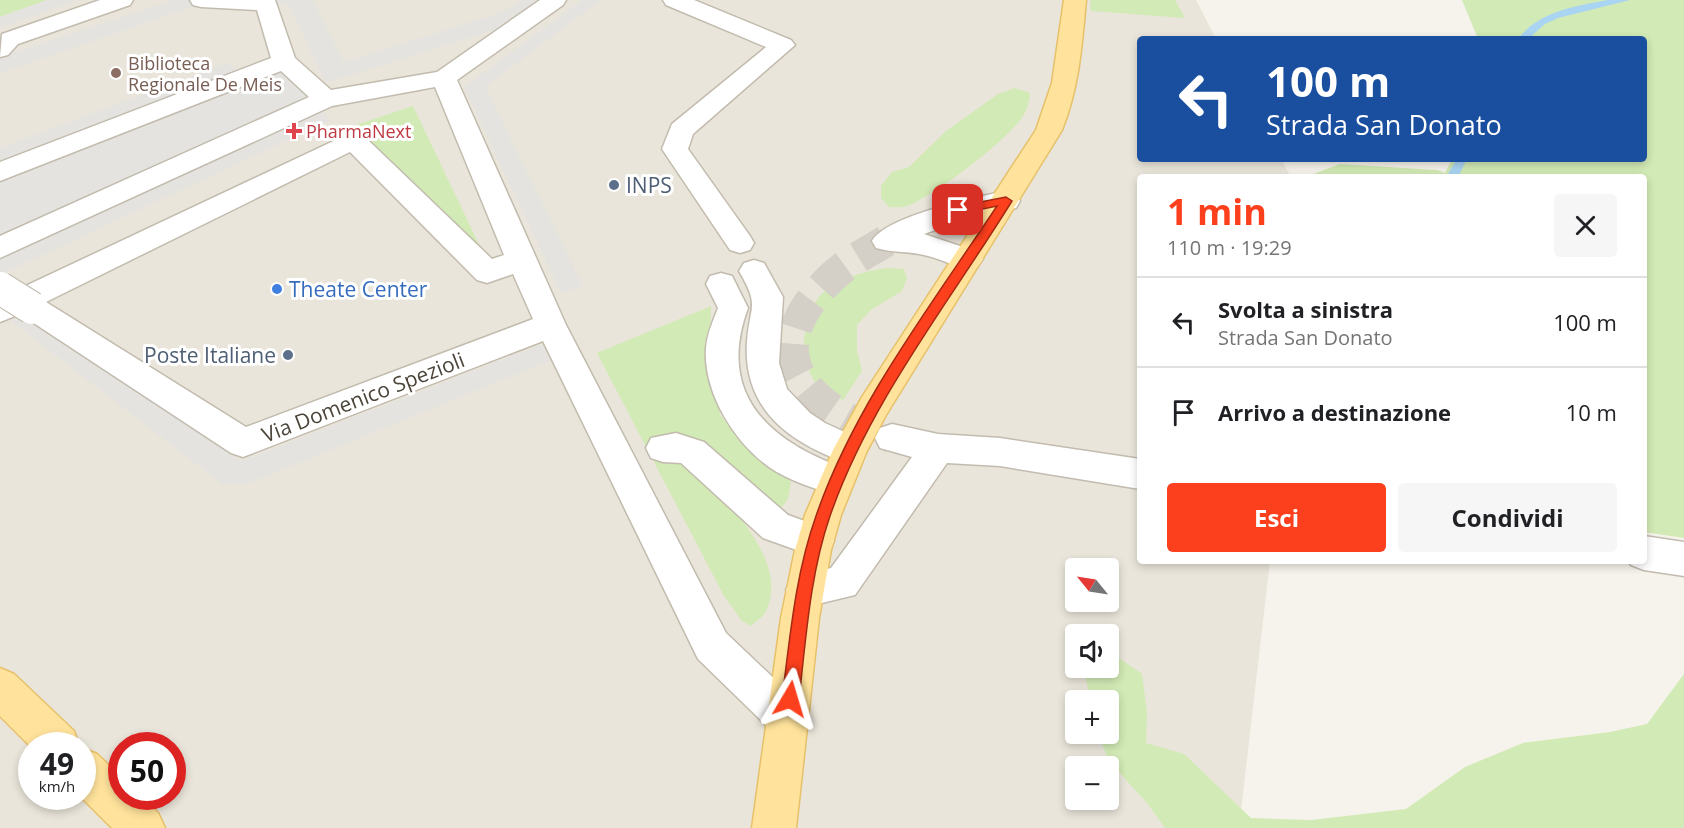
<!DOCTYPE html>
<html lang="it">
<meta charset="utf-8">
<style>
:root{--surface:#fff;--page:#f6f6f6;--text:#202124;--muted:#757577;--line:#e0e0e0;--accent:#fc3f1d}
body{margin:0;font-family:"Open Sans",sans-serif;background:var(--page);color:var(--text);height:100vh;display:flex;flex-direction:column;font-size:22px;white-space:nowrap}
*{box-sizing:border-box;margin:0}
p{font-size:20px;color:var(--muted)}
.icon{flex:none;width:33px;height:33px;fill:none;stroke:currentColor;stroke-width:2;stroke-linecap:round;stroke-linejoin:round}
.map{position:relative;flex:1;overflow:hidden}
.side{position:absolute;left:1137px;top:174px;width:510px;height:390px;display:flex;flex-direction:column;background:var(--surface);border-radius:6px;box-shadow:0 3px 9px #0003}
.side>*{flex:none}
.top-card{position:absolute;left:1137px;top:36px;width:510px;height:126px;border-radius:6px;box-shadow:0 3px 9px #0003;background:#1a4fa0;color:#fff;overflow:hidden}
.needle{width:39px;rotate:300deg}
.buttons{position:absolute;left:1065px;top:558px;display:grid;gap:12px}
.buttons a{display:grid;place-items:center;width:54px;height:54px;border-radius:6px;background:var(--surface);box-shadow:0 3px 9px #0003;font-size:30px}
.speed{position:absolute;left:18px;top:732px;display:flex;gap:12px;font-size:30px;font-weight:700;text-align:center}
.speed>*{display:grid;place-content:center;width:78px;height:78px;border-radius:50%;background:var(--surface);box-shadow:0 3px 9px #0003;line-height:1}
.speed small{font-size:15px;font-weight:400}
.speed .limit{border:9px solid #d22;background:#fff;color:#111}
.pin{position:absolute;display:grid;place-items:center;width:51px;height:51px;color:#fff;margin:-26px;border-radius:12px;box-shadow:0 3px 9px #0006}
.me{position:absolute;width:66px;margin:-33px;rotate:7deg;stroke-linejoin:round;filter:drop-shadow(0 0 4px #0008)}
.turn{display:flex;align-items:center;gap:21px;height:126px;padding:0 30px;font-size:27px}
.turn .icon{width:78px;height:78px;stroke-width:2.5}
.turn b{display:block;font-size:42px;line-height:51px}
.round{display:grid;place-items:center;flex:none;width:63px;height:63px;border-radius:6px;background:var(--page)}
.summary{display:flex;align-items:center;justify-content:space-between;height:102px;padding:0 30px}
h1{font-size:36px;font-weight:700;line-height:45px;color:var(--accent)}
.primary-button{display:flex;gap:12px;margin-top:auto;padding:12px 30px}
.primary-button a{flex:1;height:69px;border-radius:6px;background:var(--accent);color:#fff;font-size:24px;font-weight:700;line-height:69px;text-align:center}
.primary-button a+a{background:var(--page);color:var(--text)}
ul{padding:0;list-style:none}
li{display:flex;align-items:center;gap:18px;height:90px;padding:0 30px;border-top:2px solid var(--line)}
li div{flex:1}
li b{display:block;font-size:22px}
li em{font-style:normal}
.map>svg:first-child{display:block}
.residential{fill:#eae5da;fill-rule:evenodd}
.green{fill:#d2eab5}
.parking{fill:#e5e3e0}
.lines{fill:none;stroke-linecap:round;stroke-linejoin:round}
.stream{fill:#a9d4f2;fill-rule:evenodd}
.minor-tunnel{stroke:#d4d0c8;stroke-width:32;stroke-dasharray:32 16;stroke-linecap:butt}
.minor-casing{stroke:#c2bbae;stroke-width:3}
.major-casing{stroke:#e6c16a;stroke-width:3}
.minor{fill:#fff;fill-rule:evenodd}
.major{fill:#ffe39c;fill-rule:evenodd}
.minor-bridge-casing{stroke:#c2bbae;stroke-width:34;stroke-linecap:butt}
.minor-bridge{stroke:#fff;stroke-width:32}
.route{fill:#fc3f1d;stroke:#a42913;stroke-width:1.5}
.education-dot{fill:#8d6e63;stroke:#fff;stroke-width:2}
.health-dot{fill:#e0444e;stroke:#fff;stroke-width:2}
.service-dot{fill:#5c6f8a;stroke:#fff;stroke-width:2}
.shop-dot{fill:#3f7fe0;stroke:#fff;stroke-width:2}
.labels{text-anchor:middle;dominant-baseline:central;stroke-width:6;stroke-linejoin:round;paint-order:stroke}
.far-education-label{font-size:18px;fill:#785e54;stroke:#fff;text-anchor:start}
.far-health-label{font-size:18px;fill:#be3a42;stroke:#fff;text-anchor:start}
.service-label{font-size:21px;fill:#4e5e75;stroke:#fff;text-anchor:start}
.shop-label{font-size:21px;fill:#366cbe;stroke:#fff;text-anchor:start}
.street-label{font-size:21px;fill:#4b4439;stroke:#fff}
</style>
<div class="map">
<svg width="1684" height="828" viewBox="0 0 1684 828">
<rect width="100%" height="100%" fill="#f6f3ec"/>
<path class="residential" d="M 0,0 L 1196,0 L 1216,39 L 1140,39 L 1140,159 L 1281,159 L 1291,177 L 1140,177 L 1140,561 L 1270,561 L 1239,828 L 0,828 ZM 1076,568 L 1108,568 L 1108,602 L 1076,602 ZM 1076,634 L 1108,634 L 1108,668 L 1076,668 ZM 1076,700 L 1108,700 L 1108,734 L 1076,734 ZM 32,746 L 82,746 L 82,796 L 32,796 ZM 122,746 L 172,746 L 172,796 L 122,796 ZM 1076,766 L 1108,766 L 1108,800 L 1076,800 Z"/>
<path class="green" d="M 0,0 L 47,0 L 0,17 Z
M 1090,0 L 1175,0 L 1185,18 L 1091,11 Z
M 1462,0 L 1684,0 L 1684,538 L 1644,532 L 1644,177 L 1305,177 L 1340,164 L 1437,170 L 1445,173 L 1452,159 L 1644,159 L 1644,39 L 1478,39 Z
M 1015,88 L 1030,93 C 1029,102 1027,112 1021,119 C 1003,143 936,195 907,206 C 902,208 895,207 889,207 L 881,198 L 881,186 L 892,172 L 909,167 L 946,131 L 998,94 Z
M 413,106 L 485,257 L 350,127 Z
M 887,268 L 904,269 L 907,278 L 902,291 L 871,310 L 857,325 L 857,350 L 862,371 L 843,400 C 834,395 822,392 816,383 C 796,357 802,305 830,287 C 847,277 867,270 887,268 Z
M 711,306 L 710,348 L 720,415 L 748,447 L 771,459 L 791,482 L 788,499 L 779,511 L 724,496 C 747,527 784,569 767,609 C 765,616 756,621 751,626 L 742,621 L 724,596 L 597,353 Z
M 1112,653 L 1142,674 L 1147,712 L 1146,743 L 1184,754 L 1251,818 L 1311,820 L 1406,809 L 1465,767 L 1523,743 L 1610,732 L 1647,724 L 1684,674 L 1684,828 L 1165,828 L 1147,803 L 1108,760 L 1099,734 L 1108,734 L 1108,700 L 1090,700 L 1084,668 L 1108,668 L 1109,655 Z"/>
<path class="parking" d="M 47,0 L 78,0 L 0,28 L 0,17 Z
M 174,0 L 192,0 L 198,5 L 0,73 L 0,57 Z
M 252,0 L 313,0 L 344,62 L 503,12 L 521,0 L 547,0 L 508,26 L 325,83 L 290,6 Z
M 582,0 L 601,0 L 485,87 L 583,286 L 561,293 L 464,87 Z
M 230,62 L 237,72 L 0,162 L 0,148 Z
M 282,71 L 331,120 L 0,275 L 0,180 Z
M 30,309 L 241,461 L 545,343 L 556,358 L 250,483 L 222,484 L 11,321 Z"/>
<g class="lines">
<path class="stream" d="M 1608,0 L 1630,0 L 1558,18 L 1545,24 L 1528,39 L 1518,39 C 1539,11 1576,6 1608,0 Z
M 1457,159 L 1467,159 L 1458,177 L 1446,177 Z"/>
<path class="minor-tunnel" d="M 886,241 C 868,252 848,262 832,277 C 752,354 806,407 890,438"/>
<g class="minor-casing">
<path id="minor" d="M 100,0 L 133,0 L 130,5 L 18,44 L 8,55 L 0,57 L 2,34 Z
M 190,0 L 275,0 L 295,58 L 331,90 L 437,72 L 540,0 L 566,0 L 563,5 L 457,80 L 566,325 L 726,633 L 802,705 L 808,719 L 802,733 L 788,739 L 774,733 L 698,659 L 543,341 L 243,457 L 231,453 L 20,314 L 0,322 L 0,298 L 359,129 L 368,131 L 372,137 L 369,141 L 492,259 L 504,255 L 435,87 L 332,106 L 0,258 L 0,236 L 309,97 L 281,71 L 0,181 L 0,162 L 271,58 L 257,10 L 201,7 L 193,5 ZM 350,152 L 477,280 L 487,283 L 513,274 L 533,319 L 246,427 L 46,302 Z
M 663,0 L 694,0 L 791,40 L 795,45 L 693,134 L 688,149 L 750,236 L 754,243 L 750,250 L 740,253 L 730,250 L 662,149 L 672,124 L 766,47 L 666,5 Z
M 1006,191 L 1016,194 L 1020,201 L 1016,208 L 963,220 L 924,234 L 978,252 L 983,259 L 978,266 C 960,272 946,260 928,256 C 911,251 893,253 876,248 L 872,241 C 886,216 977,197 1006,191 Z
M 754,260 L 764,263 L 783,297 L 779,363 L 787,389 L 810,413 L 825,423 L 862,440 L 867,450 L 862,460 L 850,464 C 791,444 742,410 747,341 C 750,304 760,307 739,271 L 744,263 Z
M 721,273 L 732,276 L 748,308 C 715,397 772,443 849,470 L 854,481 L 849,492 L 837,496 C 814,488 789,481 769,467 C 734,442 703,392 706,348 C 707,334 713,321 718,308 L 706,284 L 710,276 Z
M 892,424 L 938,434 L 1000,438 L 1140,459 L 1140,489 L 1000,466 L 947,463 L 855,595 L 805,607 L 792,602 L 786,590 L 792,578 L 831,568 L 912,457 L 880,448 L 875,438 L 880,428 Z
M 676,433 L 704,442 L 788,515 L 829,530 L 834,541 L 829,552 L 816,557 L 763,538 L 681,463 L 663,462 L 651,458 L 646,448 L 651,438 Z
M 1644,536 L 1684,542 L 1684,576 L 1644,570 L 1631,565 L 1629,561 L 1644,561 Z"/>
</g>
<g class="major-casing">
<path id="major" d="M 1064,0 L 1086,0 C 1082,45 1079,88 1062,130 L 886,415 L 866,453 L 841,515 L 831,550 L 819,618 L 796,828 L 752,828 L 781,618 L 795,550 L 805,515 L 833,450 L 862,397 L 1036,130 L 1052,83 Z
M 0,668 L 14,674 L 74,731 L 79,746 L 32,746 L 32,748 L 0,716 Z
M 82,748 L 97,754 L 122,778 L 122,796 L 141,796 L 158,813 L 165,828 L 112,828 L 80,796 L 82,796 Z"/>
</g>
<use href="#minor" class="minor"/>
<use href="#major" class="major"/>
<g class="minor-bridge-casing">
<path id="minor-bridge" d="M 0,288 L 32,308"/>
</g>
<use href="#minor-bridge" class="minor-bridge"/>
</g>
<path class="route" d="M 1006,197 L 1012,201 C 949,303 870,401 830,516 C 810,574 806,638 799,699 L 796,705 L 790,707 L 784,705 L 782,699 C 790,638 795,575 816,516 C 854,405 932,304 997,206 L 958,214 L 954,213 L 954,207 Z"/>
<circle class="education-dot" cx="116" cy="73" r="6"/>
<path class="health-dot" d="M291 122h6v6h6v6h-6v6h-6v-6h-6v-6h6z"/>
<g class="service-dot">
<circle cx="614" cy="185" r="6"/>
<circle cx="288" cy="355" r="6"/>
</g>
<circle class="shop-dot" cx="277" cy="289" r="6"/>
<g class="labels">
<g class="far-education-label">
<text x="128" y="63">Biblioteca<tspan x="128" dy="21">Regionale De Meis</tspan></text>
</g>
<g class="far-health-label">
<text x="306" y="131">PharmaNext</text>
</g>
<g class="service-label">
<text x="626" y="185">INPS</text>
<text x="276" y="355" text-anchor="end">Poste Italiane</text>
</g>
<g class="shop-label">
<text x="289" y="289">Theate Center</text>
</g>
<g class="street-label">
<text transform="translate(363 397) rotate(-21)">Via Domenico Spezioli</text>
</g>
</g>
</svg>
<div class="buttons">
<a><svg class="needle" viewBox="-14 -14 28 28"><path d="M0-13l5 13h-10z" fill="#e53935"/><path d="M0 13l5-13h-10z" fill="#757577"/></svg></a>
<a><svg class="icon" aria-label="sound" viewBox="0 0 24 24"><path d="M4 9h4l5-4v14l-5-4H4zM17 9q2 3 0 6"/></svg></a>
<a>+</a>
<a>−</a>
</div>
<div class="speed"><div>49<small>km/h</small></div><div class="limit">50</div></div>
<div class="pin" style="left:958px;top:210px;background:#d93025"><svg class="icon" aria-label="arrive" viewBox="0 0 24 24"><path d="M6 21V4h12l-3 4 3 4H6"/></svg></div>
<svg class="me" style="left:790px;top:699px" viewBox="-20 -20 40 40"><path d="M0-17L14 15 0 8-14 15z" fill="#fc3f1d" stroke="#fff" stroke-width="4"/></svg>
<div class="top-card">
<div class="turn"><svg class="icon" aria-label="left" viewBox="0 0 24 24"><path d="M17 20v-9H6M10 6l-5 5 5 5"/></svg><div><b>100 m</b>Strada San Donato</div></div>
</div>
<section class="side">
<div class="summary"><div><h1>1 min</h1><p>110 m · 19:29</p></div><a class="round"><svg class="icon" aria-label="close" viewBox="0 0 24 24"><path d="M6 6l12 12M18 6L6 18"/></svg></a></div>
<ul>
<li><svg class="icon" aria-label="left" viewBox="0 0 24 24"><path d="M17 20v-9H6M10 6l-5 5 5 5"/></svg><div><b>Svolta a sinistra</b><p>Strada San Donato</p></div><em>100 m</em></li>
<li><svg class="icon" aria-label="arrive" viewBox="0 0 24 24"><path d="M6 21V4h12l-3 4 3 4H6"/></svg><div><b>Arrivo a destinazione</b></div><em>10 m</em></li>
</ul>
<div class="primary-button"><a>Esci</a><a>Condividi</a></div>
</section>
</div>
